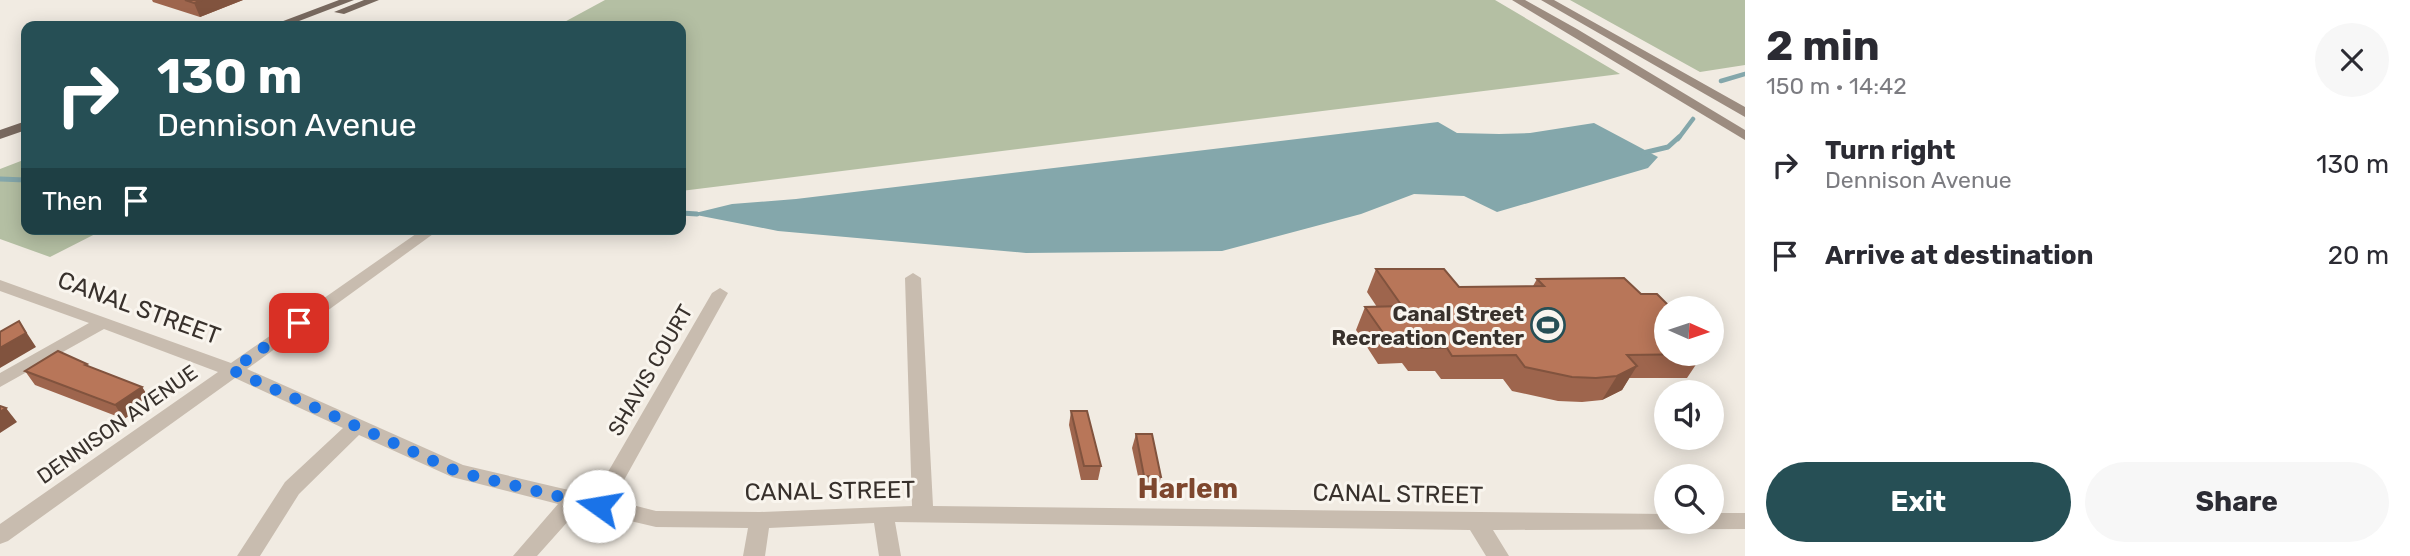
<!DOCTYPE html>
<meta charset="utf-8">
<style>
:root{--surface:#fff;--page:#f7f7f7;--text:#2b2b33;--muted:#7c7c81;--accent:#264f55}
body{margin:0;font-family:Rubik,sans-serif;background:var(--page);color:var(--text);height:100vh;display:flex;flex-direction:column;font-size:26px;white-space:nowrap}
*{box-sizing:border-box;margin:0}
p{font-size:23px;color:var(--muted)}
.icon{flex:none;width:38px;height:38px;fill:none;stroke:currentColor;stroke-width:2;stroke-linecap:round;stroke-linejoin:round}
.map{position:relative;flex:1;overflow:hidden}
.details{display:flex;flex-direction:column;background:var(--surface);width:665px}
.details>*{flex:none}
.top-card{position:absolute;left:21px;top:21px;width:665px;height:214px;border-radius:14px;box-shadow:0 4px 18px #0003;background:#264f55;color:#fff;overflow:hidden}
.needle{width:46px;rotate:93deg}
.buttons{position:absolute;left:1654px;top:296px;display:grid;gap:14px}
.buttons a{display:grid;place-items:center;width:70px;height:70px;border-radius:50%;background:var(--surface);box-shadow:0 4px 18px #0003;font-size:35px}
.pin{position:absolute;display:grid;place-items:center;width:60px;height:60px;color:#fff;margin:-30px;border-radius:14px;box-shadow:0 4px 10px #0006}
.me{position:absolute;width:77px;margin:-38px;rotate:283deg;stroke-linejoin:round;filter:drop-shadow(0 0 5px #0008)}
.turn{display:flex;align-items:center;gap:24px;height:147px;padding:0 21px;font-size:32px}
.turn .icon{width:91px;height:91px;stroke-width:2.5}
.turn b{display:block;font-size:49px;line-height:60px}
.then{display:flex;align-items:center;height:66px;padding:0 21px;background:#0003;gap:14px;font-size:26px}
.round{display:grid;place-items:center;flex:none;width:74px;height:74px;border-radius:37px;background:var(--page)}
.head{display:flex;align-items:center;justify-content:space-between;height:119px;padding:0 21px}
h1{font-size:42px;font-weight:700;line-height:52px}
.button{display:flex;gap:14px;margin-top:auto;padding:14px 21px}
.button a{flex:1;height:80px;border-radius:42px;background:var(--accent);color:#fff;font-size:28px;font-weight:700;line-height:80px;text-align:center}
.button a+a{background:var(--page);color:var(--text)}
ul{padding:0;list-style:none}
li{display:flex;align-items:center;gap:21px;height:91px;padding:0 21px}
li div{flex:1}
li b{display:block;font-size:26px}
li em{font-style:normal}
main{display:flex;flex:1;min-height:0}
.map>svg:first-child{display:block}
.green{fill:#b4bfa3}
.water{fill:#84a7ab}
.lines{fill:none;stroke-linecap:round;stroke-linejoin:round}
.stream-far1{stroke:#84a7ab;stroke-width:4.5}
.stream{stroke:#84a7ab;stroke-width:5}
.minor{fill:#c8bcaf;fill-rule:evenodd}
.secondary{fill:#9c8c80;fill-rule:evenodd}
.primary{fill:#78695f;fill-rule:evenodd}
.wall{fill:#9e654d}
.shaded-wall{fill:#81533e}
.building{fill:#b87659;stroke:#81533e;stroke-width:2}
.route{stroke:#1a73e8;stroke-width:12;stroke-dasharray:0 21.6}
.labels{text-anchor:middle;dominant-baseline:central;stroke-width:6;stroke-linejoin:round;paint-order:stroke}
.poi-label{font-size:21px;font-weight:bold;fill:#38312c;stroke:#f9f5ee;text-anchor:end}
.street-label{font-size:21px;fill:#38312c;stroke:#f9f5ee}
.near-street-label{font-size:24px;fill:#38312c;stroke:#f9f5ee}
.near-neighbourhood-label{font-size:28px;font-weight:bold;fill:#7e472e;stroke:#f9f5ee}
</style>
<main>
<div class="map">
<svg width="1745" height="556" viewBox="0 0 1745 556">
<rect width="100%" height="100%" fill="#f1ebe2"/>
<path class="green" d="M 605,0 L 1495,0 L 1620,74 L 681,191 L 681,26 L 557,26 Z
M 1570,0 L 1745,0 L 1745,65 L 1700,72 Z
M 26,159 L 26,229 L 105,229 L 50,257 L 0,239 L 0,169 Z"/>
<path class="water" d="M 1438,122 L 1457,133 L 1499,134 L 1530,133 L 1594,123 L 1658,157 L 1648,168 L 1497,212 L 1464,196 L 1414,194 L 1361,214 L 1222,251 L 1026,253 L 778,231 L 691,214 L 732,204 L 796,199 Z"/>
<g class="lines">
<path class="stream-far1" d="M 1721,81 L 1745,74
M 1678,139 L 1693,119"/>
<path class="stream" d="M 1643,153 L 1668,147 L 1679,137
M 0,179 L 26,180
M 681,213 L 697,214"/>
<path class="minor" d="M 423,229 L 440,229 L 247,369 L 463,465 L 594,496 L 712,293 L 720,288 L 728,293 L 613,500 L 656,511 L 760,512 L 912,506 L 905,278 L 913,273 L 921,278 L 933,506 L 1666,514 L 1666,522 L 1712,522 L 1712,513 L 1745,513 L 1745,529 L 1493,530 L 1509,556 L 1486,556 L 1470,530 L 895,522 L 901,556 L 879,556 L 874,523 L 769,528 L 765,556 L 743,556 L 748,528 L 656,527 L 579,509 L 537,556 L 513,556 L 558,504 L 452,477 L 359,435 L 299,494 L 260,556 L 237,556 L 285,482 L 343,428 L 235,378 L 8,541 L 0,544 L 0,524 L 218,372 L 104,329 L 0,387 L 0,373 L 89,323 L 0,291 L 0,280 L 231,363 Z"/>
<path class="secondary" d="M 1512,0 L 1525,0 L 1577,29 L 1745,130 L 1745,140 Z
M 1541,0 L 1554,0 L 1745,107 L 1745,117 Z"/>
<path class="primary" d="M 339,0 L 354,0 L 286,26 L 270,26 Z
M 364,0 L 379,0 L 344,14 L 334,12 Z
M 26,121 L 26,130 L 0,139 L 0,130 Z"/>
</g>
<path class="wall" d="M 152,0 L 243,0 L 200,17 L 153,2 Z
M 1376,269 L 1459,287 L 1533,286 L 1537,279 L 1666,354 L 1703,354 L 1687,378 L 1629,378 L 1622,390 L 1602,400 L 1582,402 L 1558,401 L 1512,391 L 1503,379 L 1441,379 L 1435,371 L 1408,371 L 1402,363 L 1378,364 L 1356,330 L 1365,307 L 1377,307 L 1367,292 Z
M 87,364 L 89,367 L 142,387 L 151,401 L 124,419 L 35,385 L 25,371 Z
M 1071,411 L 1101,466 L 1098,480 L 1081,480 L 1069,425 Z
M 1136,434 L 1161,477 L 1157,491 L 1141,490 L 1132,448 Z"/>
<path class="shaded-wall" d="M 202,0 L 243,0 L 200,17 L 194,3 Z
M 19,321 L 36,347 L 0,368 L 0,348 Z
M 1637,366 L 1622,390 L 1602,400 L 1617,376 Z
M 142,387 L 151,401 L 124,419 L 115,405 Z
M 6,408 L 17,422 L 0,433 L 0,412 Z"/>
<path class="building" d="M 185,0 L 202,0 L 194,3 Z
M 1376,269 L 1444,269 L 1459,287 L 1544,286 L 1537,279 L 1624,278 L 1641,294 L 1657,294 L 1671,308 L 1666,308 L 1666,354 L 1703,354 L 1627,355 L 1637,366 L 1617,376 L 1596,378 L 1572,377 L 1525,367 L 1516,355 L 1452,356 L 1447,348 L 1418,348 L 1413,340 L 1388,340 L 1365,307 L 1402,306 Z
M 19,321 L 26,333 L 0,348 L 0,332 Z
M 58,351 L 87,364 L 85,365 L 142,387 L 115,405 L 25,371 Z
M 0,406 L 6,408 L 0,412 Z
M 1071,411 L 1087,411 L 1101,466 L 1084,466 Z
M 1136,434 L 1152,434 L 1161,477 L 1144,476 Z"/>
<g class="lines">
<path class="route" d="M 299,323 L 232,370 L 458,472 L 599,506"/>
</g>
<defs>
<g id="stadium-ring" transform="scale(1.75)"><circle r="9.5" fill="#f9f5ee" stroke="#264f55" stroke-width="1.5"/><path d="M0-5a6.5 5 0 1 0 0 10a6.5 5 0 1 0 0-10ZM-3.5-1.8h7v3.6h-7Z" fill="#264f55"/></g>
</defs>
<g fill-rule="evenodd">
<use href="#stadium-ring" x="1548" y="325"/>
</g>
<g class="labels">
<g class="poi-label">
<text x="1524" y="313">Canal Street<tspan x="1524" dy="24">Recreation Center</tspan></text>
</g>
<g class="street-label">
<text transform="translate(650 370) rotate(-60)">SHAVIS COURT</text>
<text transform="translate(117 424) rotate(-35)">DENNISON AVENUE</text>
</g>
<g class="near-street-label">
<text transform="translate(139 308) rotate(20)">CANAL STREET</text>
<text transform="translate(830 491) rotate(-1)">CANAL STREET</text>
<text transform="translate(1398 494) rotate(1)">CANAL STREET</text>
</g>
<g class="near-neighbourhood-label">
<text x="1188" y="488">Harlem</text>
</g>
</g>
</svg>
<div class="buttons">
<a><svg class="needle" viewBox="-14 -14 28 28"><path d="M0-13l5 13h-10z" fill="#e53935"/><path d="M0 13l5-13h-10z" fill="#7c7c81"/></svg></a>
<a><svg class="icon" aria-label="sound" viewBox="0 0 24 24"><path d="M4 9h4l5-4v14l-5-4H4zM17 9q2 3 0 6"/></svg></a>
<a><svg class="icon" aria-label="search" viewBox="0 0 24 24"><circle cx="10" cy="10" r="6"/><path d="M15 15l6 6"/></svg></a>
</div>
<div class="pin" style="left:299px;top:323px;background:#d93025"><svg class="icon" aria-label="arrive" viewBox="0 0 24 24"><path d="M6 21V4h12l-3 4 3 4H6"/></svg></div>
<svg class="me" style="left:599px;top:506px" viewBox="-20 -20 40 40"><circle r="19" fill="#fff"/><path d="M0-13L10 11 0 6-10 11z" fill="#1a73e8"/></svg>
<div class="top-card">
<div class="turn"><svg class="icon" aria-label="right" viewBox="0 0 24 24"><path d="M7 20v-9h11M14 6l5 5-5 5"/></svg><div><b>130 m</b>Dennison Avenue</div></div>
<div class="then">Then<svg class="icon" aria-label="arrive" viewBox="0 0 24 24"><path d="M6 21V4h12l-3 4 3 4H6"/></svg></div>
</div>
</div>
<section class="details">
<div class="head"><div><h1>2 min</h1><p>150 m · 14:42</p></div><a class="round"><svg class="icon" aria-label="close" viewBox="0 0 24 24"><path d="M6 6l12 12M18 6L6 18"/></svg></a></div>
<ul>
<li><svg class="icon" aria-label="right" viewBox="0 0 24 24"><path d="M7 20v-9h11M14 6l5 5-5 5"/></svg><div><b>Turn right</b><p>Dennison Avenue</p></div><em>130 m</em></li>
<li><svg class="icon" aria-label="arrive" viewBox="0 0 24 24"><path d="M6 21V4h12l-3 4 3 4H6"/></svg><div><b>Arrive at destination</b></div><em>20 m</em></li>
</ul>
<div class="button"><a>Exit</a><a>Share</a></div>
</section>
</main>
